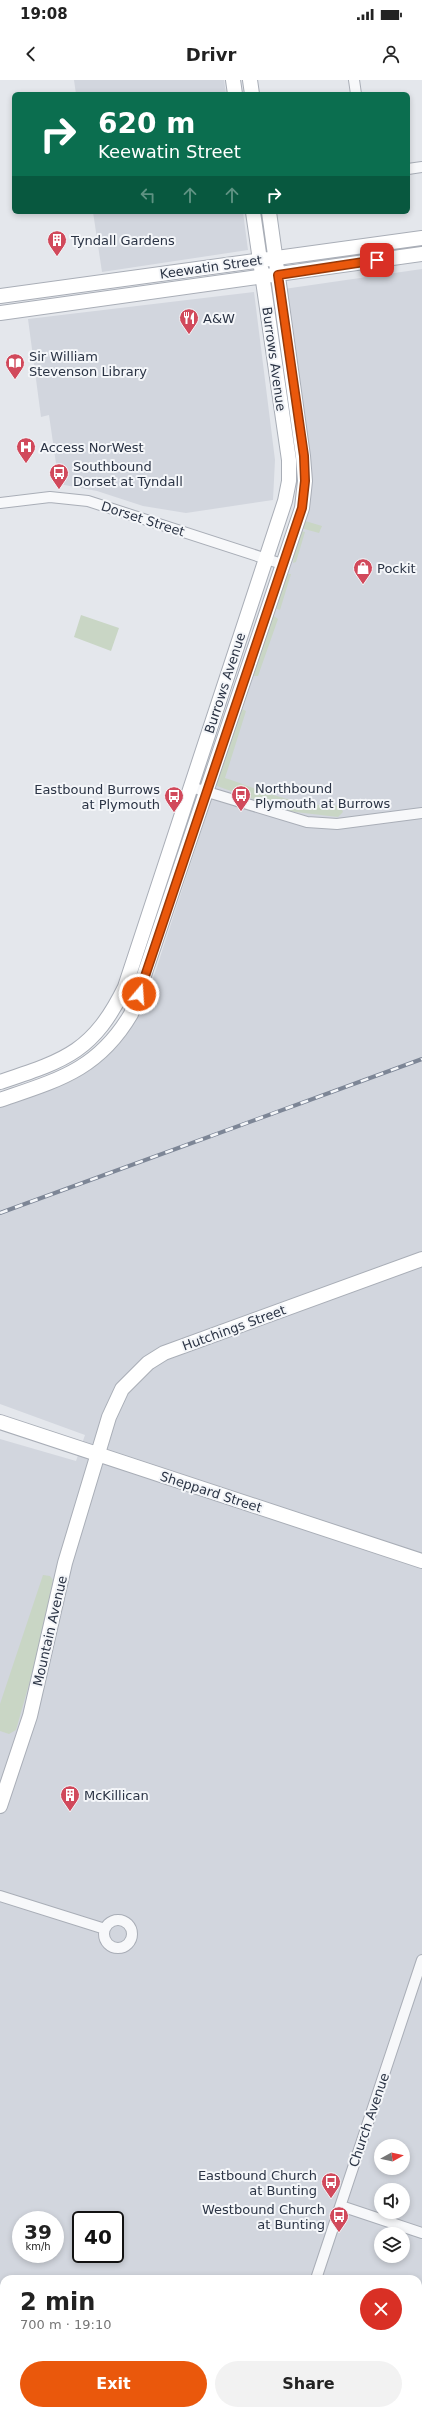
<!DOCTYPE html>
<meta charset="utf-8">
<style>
:root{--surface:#fff;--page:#f2f2f2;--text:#222;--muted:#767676;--accent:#ea580c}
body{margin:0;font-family:"DejaVu Sans",sans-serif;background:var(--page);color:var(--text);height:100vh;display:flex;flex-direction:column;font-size:15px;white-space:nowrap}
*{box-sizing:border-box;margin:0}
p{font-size:13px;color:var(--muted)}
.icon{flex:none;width:22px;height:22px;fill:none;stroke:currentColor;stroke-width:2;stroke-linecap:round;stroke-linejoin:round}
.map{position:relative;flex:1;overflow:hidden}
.panel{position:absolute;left:0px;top:2195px;width:422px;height:140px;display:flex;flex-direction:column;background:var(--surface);border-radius:12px 12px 0 0;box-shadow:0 2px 6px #0003}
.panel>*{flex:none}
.hud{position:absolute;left:12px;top:12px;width:398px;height:122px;border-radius:6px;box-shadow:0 2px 6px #0003;background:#0b6e4f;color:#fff;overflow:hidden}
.needle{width:26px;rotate:82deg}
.buttons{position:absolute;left:374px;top:2059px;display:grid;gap:8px}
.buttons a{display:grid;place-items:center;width:36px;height:36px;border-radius:50%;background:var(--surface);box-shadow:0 2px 6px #0003;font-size:20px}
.speed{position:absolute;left:12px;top:2131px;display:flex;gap:8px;font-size:20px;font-weight:700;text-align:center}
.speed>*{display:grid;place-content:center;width:52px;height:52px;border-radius:50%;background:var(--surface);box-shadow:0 2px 6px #0003;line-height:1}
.speed small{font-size:10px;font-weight:400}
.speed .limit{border:2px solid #111;border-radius:6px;background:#fff;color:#111}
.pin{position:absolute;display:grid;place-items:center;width:34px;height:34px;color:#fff;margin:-17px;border-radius:8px;box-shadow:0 2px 6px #0006}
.me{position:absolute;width:44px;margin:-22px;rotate:18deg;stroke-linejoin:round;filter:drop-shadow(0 0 3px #0008)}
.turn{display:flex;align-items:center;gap:14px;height:84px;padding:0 20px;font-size:18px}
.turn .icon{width:52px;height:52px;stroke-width:2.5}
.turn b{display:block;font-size:28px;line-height:34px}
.lanes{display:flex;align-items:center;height:38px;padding:0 20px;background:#0003;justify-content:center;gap:20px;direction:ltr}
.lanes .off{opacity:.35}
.round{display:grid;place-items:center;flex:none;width:42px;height:42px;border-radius:21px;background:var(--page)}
.overview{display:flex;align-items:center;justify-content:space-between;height:68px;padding:0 20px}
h1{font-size:24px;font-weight:600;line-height:30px}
.button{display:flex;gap:8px;margin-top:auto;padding:8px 20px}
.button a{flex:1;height:46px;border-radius:24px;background:var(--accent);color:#fff;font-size:16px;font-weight:600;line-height:46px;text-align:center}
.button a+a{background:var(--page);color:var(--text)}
.status{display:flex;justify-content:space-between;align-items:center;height:28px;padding:0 20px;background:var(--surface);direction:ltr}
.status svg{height:11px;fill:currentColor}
header{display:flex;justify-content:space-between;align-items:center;height:52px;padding:0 20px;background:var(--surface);font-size:18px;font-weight:600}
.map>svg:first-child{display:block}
.built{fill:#d2d6de;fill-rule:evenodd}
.green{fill:#c9d6c5}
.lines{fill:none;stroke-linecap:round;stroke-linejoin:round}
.street-casing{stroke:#a9aeb7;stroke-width:12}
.secondary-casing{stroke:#a9aeb7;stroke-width:16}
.street{stroke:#f7f8fa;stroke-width:10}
.secondary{stroke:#fff;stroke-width:14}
.rail-casing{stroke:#7d8696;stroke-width:4}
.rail{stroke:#f4f6f9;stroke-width:2.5;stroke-dasharray:8;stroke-linecap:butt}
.route-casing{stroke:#983908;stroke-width:10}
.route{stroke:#ea580c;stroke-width:7}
.labels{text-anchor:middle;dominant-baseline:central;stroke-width:4;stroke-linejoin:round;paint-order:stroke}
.poi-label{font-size:13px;fill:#2b3445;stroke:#f4f6f9;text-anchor:start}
.street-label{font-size:13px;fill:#2b3445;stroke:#f4f6f9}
</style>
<div class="status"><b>19:08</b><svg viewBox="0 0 49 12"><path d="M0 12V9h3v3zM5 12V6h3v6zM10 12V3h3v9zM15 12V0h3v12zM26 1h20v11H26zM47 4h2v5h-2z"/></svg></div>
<header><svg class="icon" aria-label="back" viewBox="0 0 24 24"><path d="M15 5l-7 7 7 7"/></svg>Drivr<svg class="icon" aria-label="person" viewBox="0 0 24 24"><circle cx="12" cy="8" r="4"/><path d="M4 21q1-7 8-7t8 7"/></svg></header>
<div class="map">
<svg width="422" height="2335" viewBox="0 0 422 2335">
<rect width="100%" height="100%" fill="#e4e7ec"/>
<path class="built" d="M 74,0 L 224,0 L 226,14 L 76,14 Z
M 93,132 L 243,132 L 248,170 L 102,192 Z
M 422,189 L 422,2335 L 0,2335 L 0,1359 L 76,1381 L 85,1355 L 0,1324 L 0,1027 L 74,1000 L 90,990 L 114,969 L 143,929 L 306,431 L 284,209 ZM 381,2066 L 403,2066 L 403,2088 L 381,2088 ZM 381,2110 L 403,2110 L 403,2132 L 381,2132 ZM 21,2140 L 55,2140 L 55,2174 L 21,2174 ZM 81,2140 L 115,2140 L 115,2174 L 81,2174 ZM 381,2154 L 403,2154 L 403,2176 L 381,2176 ZM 4,2199 L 418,2199 L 418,2331 L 4,2331 Z
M 254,212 L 275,380 L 273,420 L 186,433 L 143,426 L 97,411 L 59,404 L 49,335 L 41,337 L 28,239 Z"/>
<path class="green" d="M 302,440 L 322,446 L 319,453 L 297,447 Z
M 297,450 L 305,452 L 296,482 L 293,483 Z
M 288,494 L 291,494 L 280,530 L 272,527 L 284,495 Z
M 271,534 L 278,539 L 258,596 L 251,596 Z
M 81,535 L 119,548 L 111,571 L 74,557 Z
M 240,628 L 246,631 L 225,698 C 261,710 301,729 340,725 L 343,732 L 338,737 L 287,731 L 217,706 L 216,696 Z
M 43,1495 L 50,1496 L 53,1500 L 35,1583 L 16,1650 L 9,1654 L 0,1651 L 0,1624 Z"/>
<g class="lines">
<g class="street-casing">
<path id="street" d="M 354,0 L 356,14
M 408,89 L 422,87
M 0,423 L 50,417 L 88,421 L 282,484
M 191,707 L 307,742 L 337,744 L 422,733
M 0,1816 L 105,1849
M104 1854a14 14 0 1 1 28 0a14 14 0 1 1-28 0Z
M 341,2126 L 422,2153
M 316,2199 L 422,1880
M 270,2335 L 272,2331"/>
</g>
<g class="secondary-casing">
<path id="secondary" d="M 233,0 L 235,14
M 250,0 L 252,14
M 0,216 L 422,158
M 0,233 L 422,174
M 0,1002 C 66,980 93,972 125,907 L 285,421 L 289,401 L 289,380 L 253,132
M 0,1020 C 58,1000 98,990 131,934 L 302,428 L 305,401 L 303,376 L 269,132
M 0,1342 L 422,1481
M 0,1726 L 30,1636 L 65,1483 L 109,1337 L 122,1309 L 148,1283 L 164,1273 L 422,1179"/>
</g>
<use href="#street" class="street"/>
<use href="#secondary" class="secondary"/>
<g class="rail-casing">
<path id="rail" d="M 0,1133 L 422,979"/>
</g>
<use href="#rail" class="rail"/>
</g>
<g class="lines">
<g class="route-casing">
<path id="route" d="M 139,914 L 302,428 L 305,401 L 304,376 L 278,195 L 377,180"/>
</g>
<use href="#route" class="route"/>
</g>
<defs>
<g id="building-pin" transform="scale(1)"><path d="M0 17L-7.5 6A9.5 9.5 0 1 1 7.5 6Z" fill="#d1495b" stroke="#f4f6f9"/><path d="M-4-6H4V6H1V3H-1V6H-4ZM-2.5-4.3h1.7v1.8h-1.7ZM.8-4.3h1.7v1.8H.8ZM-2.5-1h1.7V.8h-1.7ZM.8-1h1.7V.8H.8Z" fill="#fff"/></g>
<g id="restaurant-pin" transform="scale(1)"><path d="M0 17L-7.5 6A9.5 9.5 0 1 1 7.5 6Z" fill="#d1495b" stroke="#f4f6f9"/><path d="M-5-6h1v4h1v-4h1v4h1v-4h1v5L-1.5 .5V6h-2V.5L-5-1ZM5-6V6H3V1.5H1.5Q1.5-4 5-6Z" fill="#fff"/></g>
<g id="library-pin" transform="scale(1)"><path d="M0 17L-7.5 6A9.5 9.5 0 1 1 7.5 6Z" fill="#d1495b" stroke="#f4f6f9"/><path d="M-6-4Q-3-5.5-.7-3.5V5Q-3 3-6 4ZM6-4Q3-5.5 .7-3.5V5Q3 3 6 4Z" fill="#fff"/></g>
<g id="hospital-pin" transform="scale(1)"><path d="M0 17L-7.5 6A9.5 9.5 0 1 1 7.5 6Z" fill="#d1495b" stroke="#f4f6f9"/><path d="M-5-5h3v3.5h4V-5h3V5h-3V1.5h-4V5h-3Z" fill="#fff"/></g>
<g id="bus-pin" transform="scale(1)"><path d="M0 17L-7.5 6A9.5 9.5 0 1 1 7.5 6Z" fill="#d1495b" stroke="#f4f6f9"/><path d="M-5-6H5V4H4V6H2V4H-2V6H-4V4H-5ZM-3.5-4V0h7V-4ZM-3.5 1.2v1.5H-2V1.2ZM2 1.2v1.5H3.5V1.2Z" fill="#fff"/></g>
<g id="shop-pin" transform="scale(1)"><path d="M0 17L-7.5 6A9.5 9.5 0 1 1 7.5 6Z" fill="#d1495b" stroke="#f4f6f9"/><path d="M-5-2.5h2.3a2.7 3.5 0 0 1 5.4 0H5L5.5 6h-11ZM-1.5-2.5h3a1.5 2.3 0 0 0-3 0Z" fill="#fff"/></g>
</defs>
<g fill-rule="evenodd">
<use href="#building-pin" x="57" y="160"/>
<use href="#restaurant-pin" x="189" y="238"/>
<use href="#library-pin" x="15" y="283"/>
<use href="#hospital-pin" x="26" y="367"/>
<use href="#bus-pin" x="59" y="393"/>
<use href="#shop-pin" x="363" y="488"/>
<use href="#bus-pin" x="241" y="715"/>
<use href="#bus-pin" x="174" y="716"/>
<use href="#building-pin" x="70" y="1715"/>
<use href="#bus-pin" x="331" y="2102"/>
<use href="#bus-pin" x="339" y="2136"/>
</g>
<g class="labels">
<g class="poi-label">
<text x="71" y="160">Tyndall Gardens</text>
<text x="203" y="238">A&amp;W</text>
<text x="29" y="276">Sir William<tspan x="29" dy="15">Stevenson Library</tspan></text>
<text x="40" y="367">Access NorWest</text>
<text x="73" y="386">Southbound<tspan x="73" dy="15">Dorset at Tyndall</tspan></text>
<text x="377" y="488">Pockit</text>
<text x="255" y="708">Northbound<tspan x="255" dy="15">Plymouth at Burrows</tspan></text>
<text x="160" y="709" text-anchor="end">Eastbound Burrows<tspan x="160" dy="15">at Plymouth</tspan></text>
<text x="84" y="1715">McKillican</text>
<text x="317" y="2095" text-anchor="end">Eastbound Church<tspan x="317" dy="15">at Bunting</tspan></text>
<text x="325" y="2129" text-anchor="end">Westbound Church<tspan x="325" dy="15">at Bunting</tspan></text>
</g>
<g class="street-label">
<text transform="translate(211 187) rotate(-8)">Keewatin Street</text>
<text transform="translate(274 279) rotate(82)">Burrows Avenue</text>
<text transform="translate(143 439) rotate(18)">Dorset Street</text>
<text transform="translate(225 603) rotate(-72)">Burrows Avenue</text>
<text transform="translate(234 1248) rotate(-20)">Hutchings Street</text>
<text transform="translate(211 1412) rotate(18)">Sheppard Street</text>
<text transform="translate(50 1551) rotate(-77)">Mountain Avenue</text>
<text transform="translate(369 2040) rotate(-71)">Church Avenue</text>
</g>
</g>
</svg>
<div class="buttons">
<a><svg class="needle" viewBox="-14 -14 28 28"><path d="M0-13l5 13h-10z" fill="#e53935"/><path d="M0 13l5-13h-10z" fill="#767676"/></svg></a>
<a><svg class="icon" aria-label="sound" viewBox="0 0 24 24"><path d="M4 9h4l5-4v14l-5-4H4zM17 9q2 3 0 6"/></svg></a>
<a><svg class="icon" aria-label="layers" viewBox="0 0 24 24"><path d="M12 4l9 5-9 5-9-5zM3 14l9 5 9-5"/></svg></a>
</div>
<div class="speed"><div>39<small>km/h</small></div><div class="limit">40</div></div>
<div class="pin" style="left:377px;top:180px;background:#d93025"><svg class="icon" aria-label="arrive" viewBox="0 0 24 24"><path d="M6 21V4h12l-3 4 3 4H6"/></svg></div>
<svg class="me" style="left:139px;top:914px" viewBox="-20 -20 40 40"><circle r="17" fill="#ea580c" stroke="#fff" stroke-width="3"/><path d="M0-11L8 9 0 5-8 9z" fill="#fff"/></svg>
<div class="hud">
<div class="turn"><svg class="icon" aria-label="right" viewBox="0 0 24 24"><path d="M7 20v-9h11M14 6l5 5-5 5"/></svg><div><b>620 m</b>Keewatin Street</div></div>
<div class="lanes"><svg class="icon off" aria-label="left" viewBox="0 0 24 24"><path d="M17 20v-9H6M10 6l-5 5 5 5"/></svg><svg class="icon off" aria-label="ahead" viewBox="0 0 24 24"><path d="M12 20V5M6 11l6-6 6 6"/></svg><svg class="icon off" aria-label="ahead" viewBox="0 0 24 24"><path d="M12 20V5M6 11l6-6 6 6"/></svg><svg class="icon" aria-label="right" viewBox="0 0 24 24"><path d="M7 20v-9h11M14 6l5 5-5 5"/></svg></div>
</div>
<section class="panel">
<div class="overview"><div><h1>2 min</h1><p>700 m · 19:10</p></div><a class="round" style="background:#d93025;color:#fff"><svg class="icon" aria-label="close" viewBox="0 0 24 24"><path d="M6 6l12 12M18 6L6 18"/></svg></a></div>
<div class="button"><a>Exit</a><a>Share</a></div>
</section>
</div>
